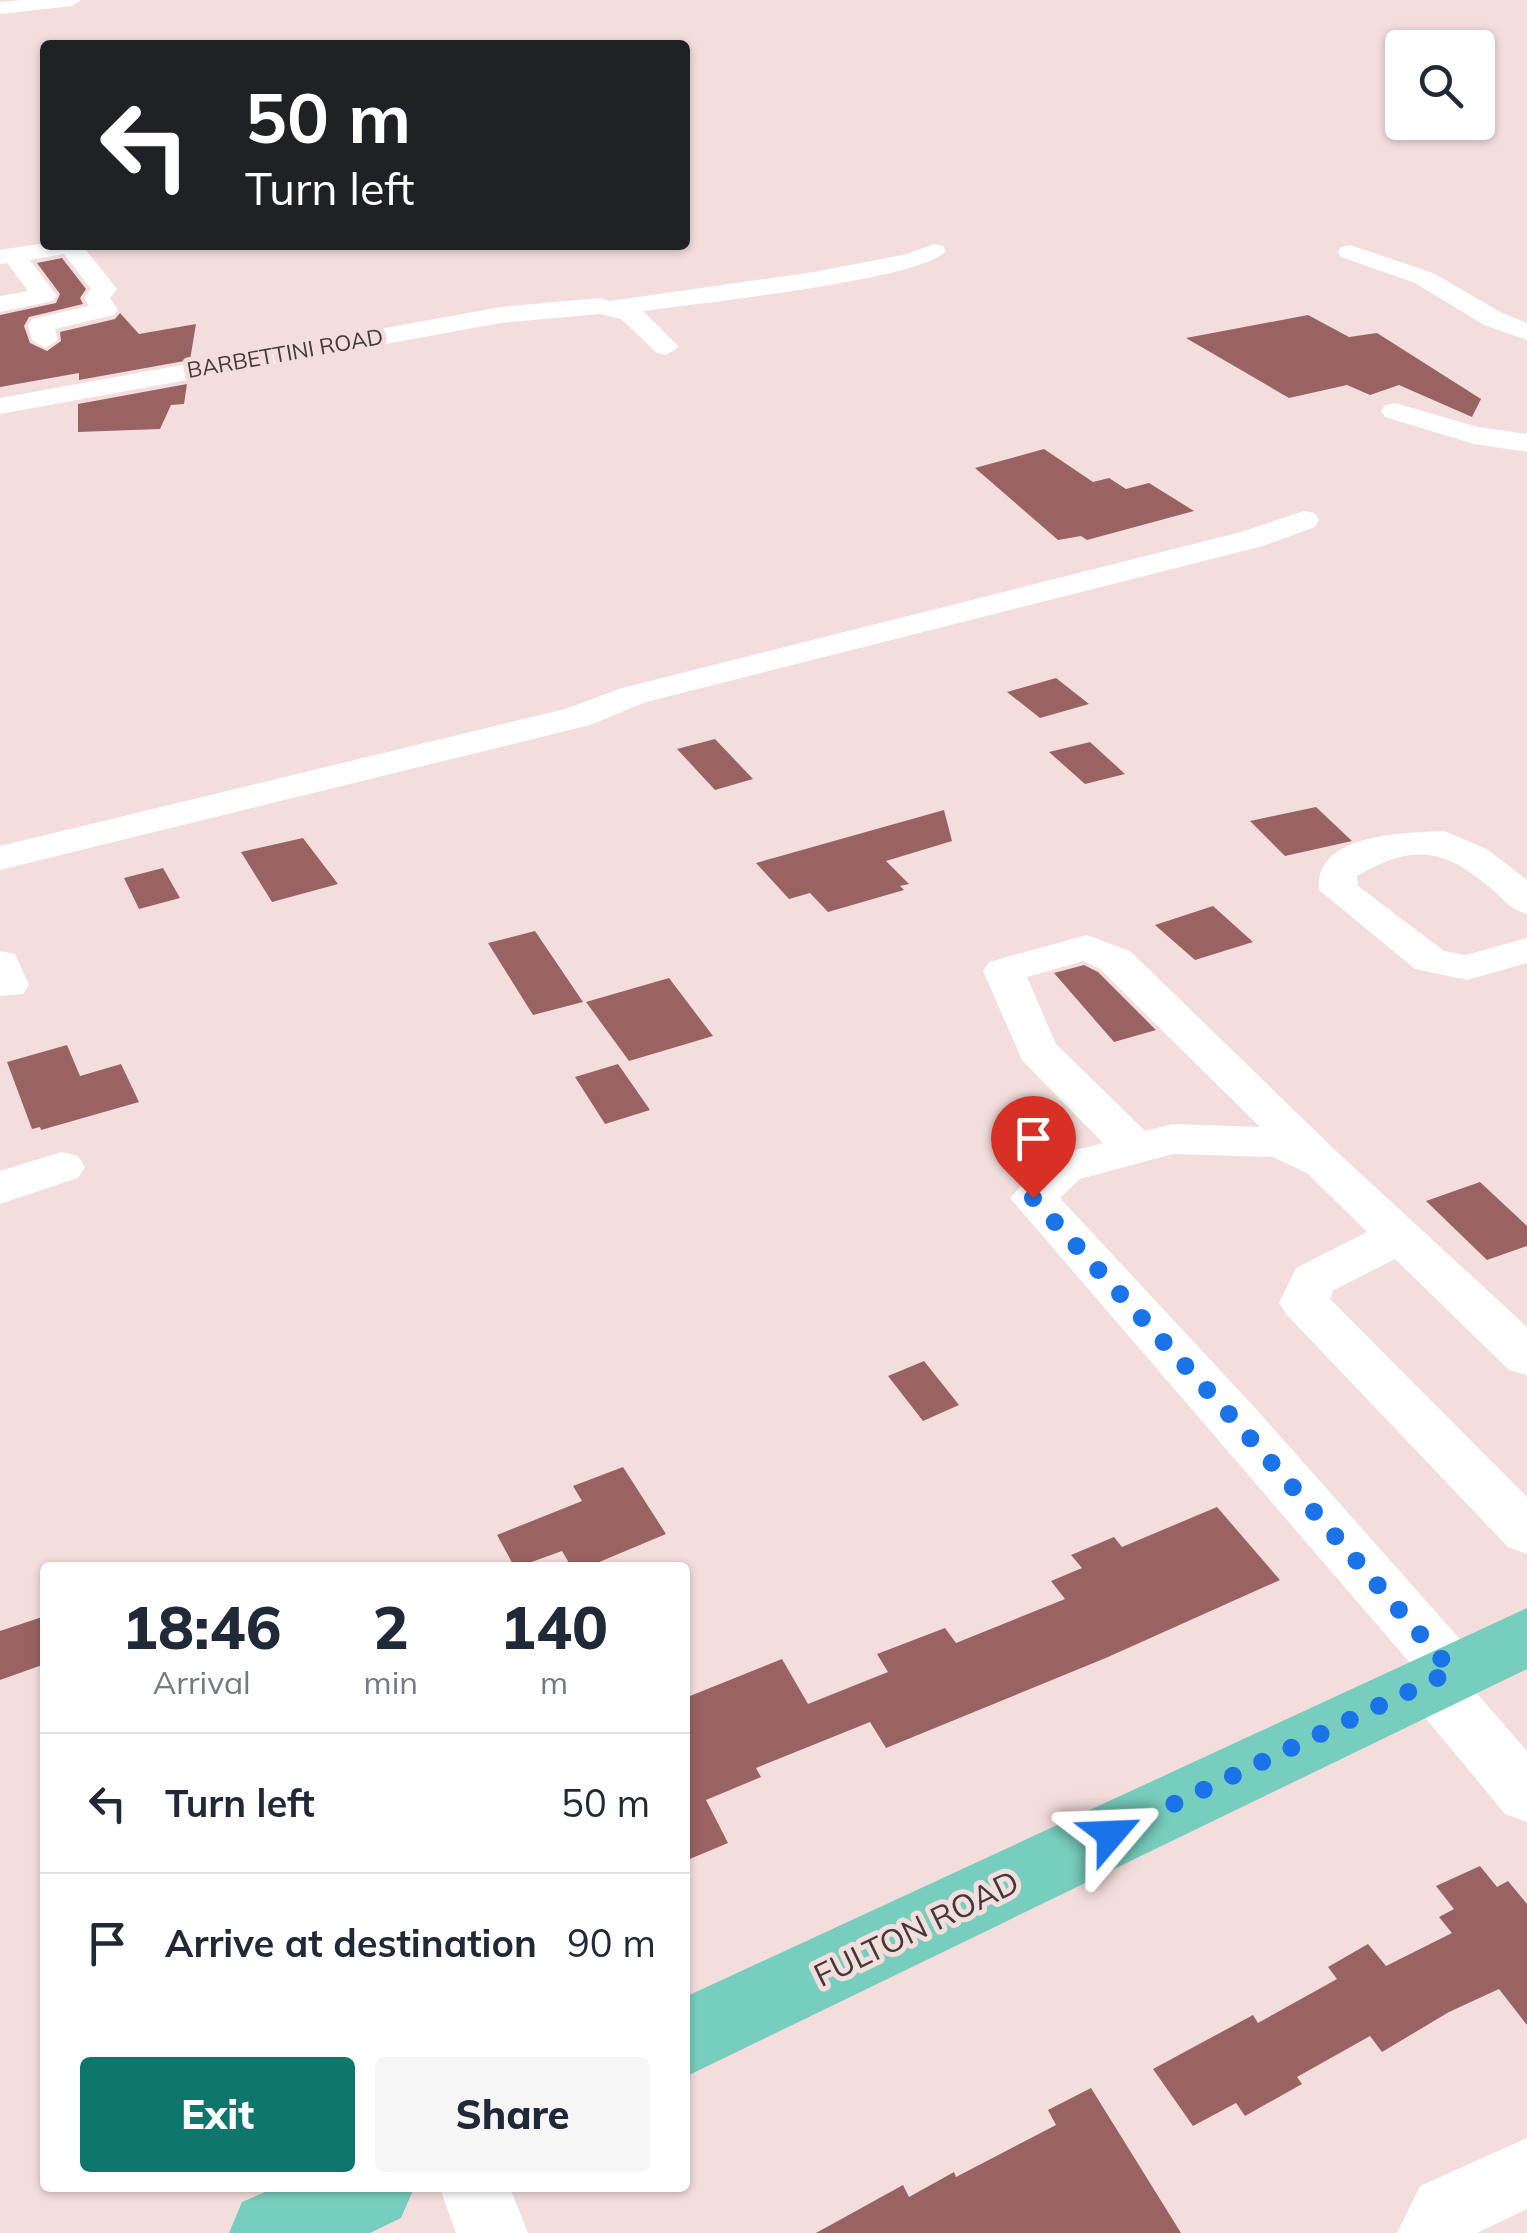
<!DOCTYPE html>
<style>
:root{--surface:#fff;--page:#f6f6f7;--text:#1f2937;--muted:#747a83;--line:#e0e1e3;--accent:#0f766e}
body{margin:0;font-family:Mulish,sans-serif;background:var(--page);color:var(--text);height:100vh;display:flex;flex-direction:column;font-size:38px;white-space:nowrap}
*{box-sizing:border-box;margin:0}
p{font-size:32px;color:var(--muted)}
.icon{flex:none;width:55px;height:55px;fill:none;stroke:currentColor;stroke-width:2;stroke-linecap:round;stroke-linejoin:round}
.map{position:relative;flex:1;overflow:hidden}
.details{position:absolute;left:40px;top:1562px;width:650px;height:630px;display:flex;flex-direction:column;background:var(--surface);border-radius:10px;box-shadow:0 2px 8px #0004}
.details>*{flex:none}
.top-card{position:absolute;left:40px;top:40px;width:650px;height:210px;border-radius:10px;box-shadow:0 2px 8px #0004;background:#202124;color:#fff;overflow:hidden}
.tools{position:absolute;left:1385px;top:30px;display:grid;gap:20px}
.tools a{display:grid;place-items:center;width:110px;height:110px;border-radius:10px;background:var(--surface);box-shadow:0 2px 8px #0004;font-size:50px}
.pin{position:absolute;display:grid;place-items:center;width:85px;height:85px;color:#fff;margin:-102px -42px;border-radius:50% 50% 50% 0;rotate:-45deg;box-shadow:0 0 10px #0007}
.pin .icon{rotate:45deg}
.me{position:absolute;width:110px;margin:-55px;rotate:64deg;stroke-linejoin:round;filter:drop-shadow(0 0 8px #0008)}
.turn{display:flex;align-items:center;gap:35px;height:210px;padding:0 40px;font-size:45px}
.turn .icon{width:130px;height:130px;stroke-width:2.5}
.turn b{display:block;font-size:70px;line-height:85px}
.eta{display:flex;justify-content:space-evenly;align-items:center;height:170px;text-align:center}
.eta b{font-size:60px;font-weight:800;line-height:70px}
.primary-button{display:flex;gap:20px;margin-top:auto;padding:20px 40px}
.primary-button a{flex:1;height:115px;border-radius:10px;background:var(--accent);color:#fff;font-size:40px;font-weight:800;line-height:115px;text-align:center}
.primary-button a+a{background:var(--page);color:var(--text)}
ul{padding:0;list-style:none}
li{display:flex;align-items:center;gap:30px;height:140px;padding:0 40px;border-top:2px solid var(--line)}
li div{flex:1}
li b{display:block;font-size:38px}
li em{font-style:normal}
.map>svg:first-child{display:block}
.building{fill:#9a6363}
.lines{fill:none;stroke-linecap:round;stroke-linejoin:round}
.minor{fill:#fff;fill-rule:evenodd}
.major{fill:#78cebe;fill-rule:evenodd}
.route{stroke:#1a73e8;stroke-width:18;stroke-dasharray:0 32.4}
.labels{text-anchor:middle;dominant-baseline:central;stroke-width:10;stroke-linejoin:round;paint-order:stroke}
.far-street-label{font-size:22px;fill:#423939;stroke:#f4dedd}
.near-street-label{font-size:32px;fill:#423939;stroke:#f4dedd}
</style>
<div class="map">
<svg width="1527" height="2233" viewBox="0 0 1527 2233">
<rect width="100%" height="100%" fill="#f4dedd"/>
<path class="building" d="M 62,258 L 86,289 L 80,298 L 83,304 L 29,317 L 24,326 L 30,343 L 47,351 L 61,341 L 60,332 L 115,319 L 120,313 L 139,334 L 196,324 L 190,360 L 79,380 L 79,373 L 0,387 L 0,315 L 56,303 L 60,294 L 37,263 Z
M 1308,315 L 1349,337 L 1377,333 L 1481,399 L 1472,417 L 1399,385 L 1370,395 L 1347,385 L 1289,398 L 1186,338 Z
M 187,384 L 184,404 L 171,405 L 160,429 L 78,432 L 78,404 Z
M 1044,449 L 1093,482 L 1109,478 L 1126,489 L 1149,483 L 1194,511 L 1087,540 L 1081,536 L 1058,540 L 975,468 Z
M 1056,678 L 1089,704 L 1040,718 L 1007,692 Z
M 715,739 L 753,779 L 715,790 L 677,749 Z
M 1090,742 L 1125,774 L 1085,784 L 1049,752 Z
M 1316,807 L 1352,841 L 1285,856 L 1250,821 Z
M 944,810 L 952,841 L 886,861 L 909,884 L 900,886 L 904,890 L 828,912 L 810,893 L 789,899 L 756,863 Z
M 303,838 L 338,884 L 272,902 L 241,852 Z
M 163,868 L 180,898 L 139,909 L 124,878 Z
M 1213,906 L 1253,942 L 1195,960 L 1155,925 Z
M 535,931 L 583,1002 L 533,1015 L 488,943 Z
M 1084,965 L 1098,972 L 1156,1030 L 1114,1042 L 1054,973 Z
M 669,978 L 713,1036 L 629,1061 L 586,1002 Z
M 67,1045 L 80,1076 L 121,1064 L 139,1102 L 41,1130 L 40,1127 L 32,1129 L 7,1062 Z
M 618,1064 L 650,1110 L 605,1124 L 575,1077 Z
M 1480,1182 L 1527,1226 L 1527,1246 L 1487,1260 L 1426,1201 Z
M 924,1361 L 959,1405 L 923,1421 L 888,1376 Z
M 623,1467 L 666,1534 L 585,1568 L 572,1568 L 562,1551 L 515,1568 L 497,1535 L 582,1501 L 573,1486 Z
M 1217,1507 L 1280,1580 L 1108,1657 L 886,1748 L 870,1722 L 756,1768 L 761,1777 L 706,1800 L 728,1843 L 685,1861 L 685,1698 L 782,1659 L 808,1704 L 888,1672 L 877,1654 L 945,1628 L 956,1643 L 1065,1599 L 1051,1581 L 1082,1568 L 1071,1555 L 1114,1537 L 1122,1547 Z
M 45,1616 L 45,1664 L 0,1680 L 0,1631 Z
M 1480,1866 L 1497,1887 L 1508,1881 L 1527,1904 L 1527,2025 L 1499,1989 L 1449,2012 L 1382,2052 L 1370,2036 L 1297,2077 L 1302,2084 L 1245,2116 L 1236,2103 L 1193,2126 L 1153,2069 L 1253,2015 L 1258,2023 L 1337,1979 L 1328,1967 L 1368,1944 L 1386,1966 L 1452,1933 L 1439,1917 L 1454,1909 L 1436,1886 Z
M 1091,2088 L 1181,2233 L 816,2233 L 903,2185 L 909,2197 L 954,2172 L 956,2177 L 1056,2125 L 1048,2110 Z"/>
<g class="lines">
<path class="minor" d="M 22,0 L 81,0 L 72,6 L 0,14 L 0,2 Z
M 45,243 L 82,245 L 117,289 L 110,298 L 118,310 L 114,315 L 55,329 L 58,340 L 45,348 L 32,340 L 28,325 L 32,319 L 89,306 L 84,298 L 91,289 L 64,254 L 30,260 L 57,296 L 53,301 L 0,312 L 0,296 L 28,291 L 7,263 L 0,264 L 0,250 Z
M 934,244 L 943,246 L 946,251 C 922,280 693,304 643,311 L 679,347 L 666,355 L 657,353 L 621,319 L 600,314 L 501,323 L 0,414 L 0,398 L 501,307 L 600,298 L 610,301 L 814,272 L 907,254 Z
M 1350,245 L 1433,273 L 1502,313 L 1527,323 L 1527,340 L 1484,325 L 1415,283 L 1341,257 L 1338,252 L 1341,247 Z
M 1395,403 L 1478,427 L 1527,434 L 1527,452 L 1474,444 L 1385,417 L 1381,411 L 1385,405 Z
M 1304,511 L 1315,513 L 1319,520 L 1315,527 L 1263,546 L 646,702 L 590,725 L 0,870 L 0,846 L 565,709 L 622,688 L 1241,532 Z
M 1444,831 L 1487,849 L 1527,880 L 1527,914 C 1511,910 1506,902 1495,892 C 1445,848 1414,843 1357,876 L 1358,886 L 1444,951 L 1466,955 L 1527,938 L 1527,963 L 1467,980 L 1415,969 L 1319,890 C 1314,833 1404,833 1444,831 Z
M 1087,935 L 1130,951 L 1334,1149 L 1527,1327 L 1527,1375 L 1509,1370 L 1395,1259 L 1334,1290 L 1330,1299 L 1527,1497 L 1527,1554 L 1508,1547 L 1287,1315 L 1279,1303 L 1296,1268 L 1367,1232 L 1307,1173 L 1273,1157 L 1173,1154 L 1080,1179 L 1060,1198 L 1257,1410 L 1473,1654 L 1481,1671 L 1472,1688 L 1527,1751 L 1527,1822 L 1505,1814 L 1409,1698 L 1401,1681 L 1410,1663 L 1010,1198 L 1048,1157 L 1103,1143 L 1022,1060 L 983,971 L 989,962 ZM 1084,961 L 1100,969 L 1260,1127 L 1173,1124 L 1145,1131 L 1056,1044 L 1027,977 Z
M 0,951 L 15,954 L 29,985 L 23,994 L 0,996 Z
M 62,1152 L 78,1156 L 85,1167 L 78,1178 L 0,1204 L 0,1171 Z
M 1527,2138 L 1527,2209 L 1477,2233 L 1397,2233 L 1420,2186 Z
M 440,2188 L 510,2188 L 528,2233 L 456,2233 Z"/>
<path class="major" d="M 1527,1608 L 1527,1669 L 685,2077 L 685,1997 Z
M 274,2188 L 414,2188 L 401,2218 L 370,2233 L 229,2233 L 242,2202 Z"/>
</g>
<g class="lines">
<path class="route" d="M 1033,1198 L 1238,1424 L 1452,1671 L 1111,1834"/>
</g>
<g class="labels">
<g class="far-street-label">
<text transform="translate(285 353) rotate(-10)">BARBETTINI ROAD</text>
</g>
<g class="near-street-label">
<text transform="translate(916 1928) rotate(-26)">FULTON ROAD</text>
</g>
</g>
</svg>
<div class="tools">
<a><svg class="icon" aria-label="search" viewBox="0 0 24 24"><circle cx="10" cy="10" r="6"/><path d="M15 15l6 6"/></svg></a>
</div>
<div class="pin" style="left:1033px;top:1198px;background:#d93025"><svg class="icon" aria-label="arrive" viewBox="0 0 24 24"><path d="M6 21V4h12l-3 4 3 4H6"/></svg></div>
<svg class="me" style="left:1111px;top:1834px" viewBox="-20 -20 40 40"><path d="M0-17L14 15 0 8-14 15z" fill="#1a73e8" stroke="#fff" stroke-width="4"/></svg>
<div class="top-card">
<div class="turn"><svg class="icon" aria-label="left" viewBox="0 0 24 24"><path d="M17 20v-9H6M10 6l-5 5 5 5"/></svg><div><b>50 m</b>Turn left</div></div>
</div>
<section class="details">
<div class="eta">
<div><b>18:46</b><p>Arrival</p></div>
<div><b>2</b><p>min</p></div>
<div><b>140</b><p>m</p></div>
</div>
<ul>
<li><svg class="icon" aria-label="left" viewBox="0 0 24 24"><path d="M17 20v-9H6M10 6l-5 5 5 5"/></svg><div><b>Turn left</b></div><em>50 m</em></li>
<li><svg class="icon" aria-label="arrive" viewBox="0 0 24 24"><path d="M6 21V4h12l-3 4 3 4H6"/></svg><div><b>Arrive at destination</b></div><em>90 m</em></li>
</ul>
<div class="primary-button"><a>Exit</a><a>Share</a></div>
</section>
</div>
